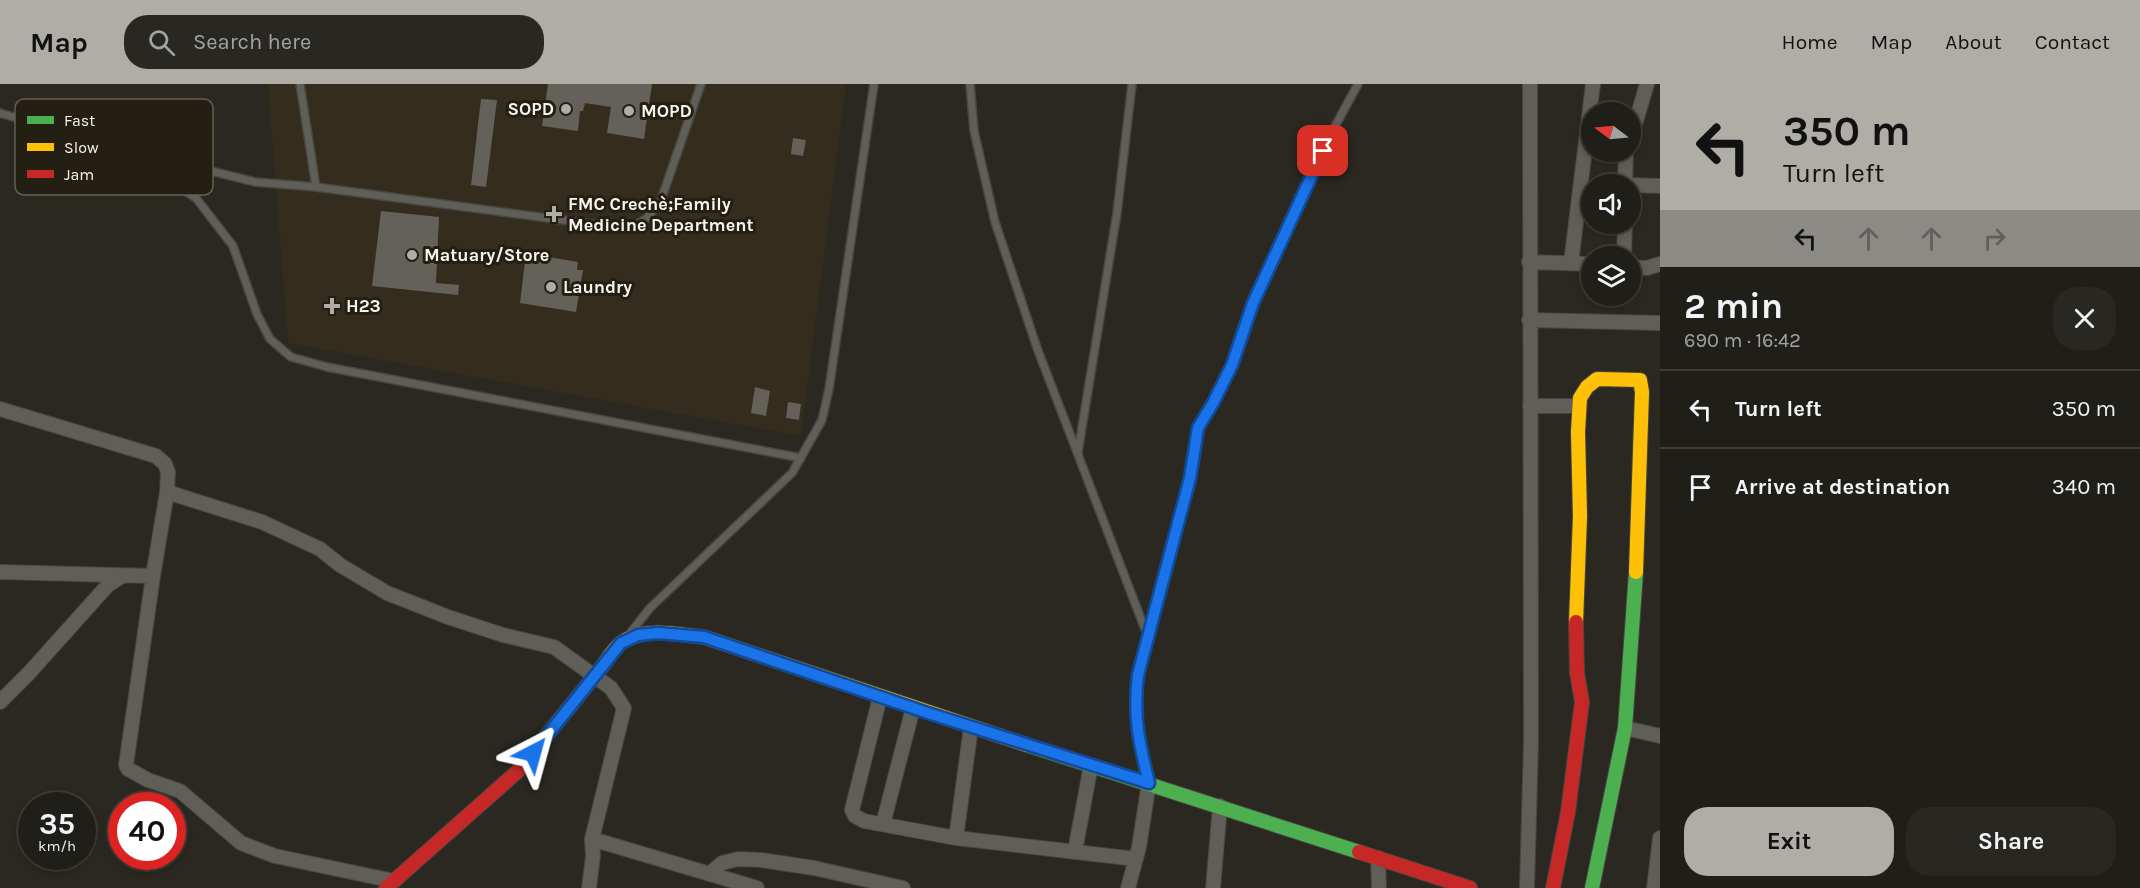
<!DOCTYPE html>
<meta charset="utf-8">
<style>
:root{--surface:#201e19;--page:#282722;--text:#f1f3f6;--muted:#a2a2a2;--line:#3d3c38;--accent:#b0ada6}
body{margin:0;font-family:Karla,sans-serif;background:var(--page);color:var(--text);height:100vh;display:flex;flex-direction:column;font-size:22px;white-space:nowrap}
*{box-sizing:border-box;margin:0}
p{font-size:20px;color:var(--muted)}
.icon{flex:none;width:33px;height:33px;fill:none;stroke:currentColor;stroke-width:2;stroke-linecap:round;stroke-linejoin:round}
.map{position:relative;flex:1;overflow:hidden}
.side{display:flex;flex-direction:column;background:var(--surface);width:480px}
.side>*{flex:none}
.guide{background:#b0ada6;color:#111;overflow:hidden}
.needle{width:39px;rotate:286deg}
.fabs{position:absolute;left:1581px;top:18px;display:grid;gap:12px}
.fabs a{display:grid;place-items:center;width:60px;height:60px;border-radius:50%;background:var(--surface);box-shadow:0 3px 9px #0003,0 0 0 2px var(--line);font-size:30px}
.speed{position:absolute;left:18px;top:708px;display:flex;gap:12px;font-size:30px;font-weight:700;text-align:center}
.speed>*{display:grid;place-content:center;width:78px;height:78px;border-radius:50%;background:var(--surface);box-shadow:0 3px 9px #0003,0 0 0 2px var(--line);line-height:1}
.speed small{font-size:15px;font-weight:400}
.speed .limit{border:9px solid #d22;background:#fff;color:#111}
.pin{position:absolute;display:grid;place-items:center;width:51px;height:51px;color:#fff;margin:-26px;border-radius:12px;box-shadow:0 3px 9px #0006}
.me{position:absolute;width:66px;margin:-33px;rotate:39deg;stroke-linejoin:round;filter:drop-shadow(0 0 4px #0008)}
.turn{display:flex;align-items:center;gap:21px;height:126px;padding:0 24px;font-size:27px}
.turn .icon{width:78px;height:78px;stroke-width:2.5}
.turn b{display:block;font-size:42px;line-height:51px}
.lanes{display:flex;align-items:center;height:57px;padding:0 24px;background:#0003;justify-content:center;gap:30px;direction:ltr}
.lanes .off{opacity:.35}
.round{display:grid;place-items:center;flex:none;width:63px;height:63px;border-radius:24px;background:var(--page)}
.overview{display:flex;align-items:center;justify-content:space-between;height:102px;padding:0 24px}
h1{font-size:36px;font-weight:700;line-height:45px}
.cta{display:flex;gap:12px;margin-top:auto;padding:12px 24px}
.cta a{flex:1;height:69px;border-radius:24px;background:var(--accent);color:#111;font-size:24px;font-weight:700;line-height:69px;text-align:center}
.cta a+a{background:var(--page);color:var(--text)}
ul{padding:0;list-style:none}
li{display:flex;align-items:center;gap:18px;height:78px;padding:0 24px;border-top:2px solid var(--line)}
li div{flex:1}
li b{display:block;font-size:22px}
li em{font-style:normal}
header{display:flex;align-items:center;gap:36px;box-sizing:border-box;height:84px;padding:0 30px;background:var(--accent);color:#111}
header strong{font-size:28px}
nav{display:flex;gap:33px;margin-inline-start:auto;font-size:21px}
.search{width:420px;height:54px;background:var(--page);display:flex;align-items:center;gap:15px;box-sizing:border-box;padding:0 21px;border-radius:24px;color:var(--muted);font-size:22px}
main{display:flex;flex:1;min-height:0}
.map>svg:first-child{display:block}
.built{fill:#342d1d}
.building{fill:#64615b}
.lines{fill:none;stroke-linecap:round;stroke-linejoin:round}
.lane-casing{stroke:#484640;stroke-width:10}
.street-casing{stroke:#484640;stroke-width:16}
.fast-casing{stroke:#484640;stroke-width:16}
.slow-casing{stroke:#484640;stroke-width:16}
.jam-casing{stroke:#484640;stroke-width:16}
.lane{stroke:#605e58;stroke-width:7}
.street{stroke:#605e58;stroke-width:14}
.fast{stroke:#4caf50;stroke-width:14}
.slow{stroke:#ffc107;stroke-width:14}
.jam{stroke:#c62828;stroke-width:14}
.route-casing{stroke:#114b97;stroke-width:15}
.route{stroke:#1a73e8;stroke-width:10}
.poi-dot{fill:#b0ada6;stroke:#241f13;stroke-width:2}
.labels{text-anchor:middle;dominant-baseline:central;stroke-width:6;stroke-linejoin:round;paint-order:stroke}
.poi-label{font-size:18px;font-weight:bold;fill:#f8f5ed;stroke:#241f13;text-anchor:start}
.key{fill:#241f13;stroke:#645f54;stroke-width:1.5}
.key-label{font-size:16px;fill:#f8f5ed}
</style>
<header>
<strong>Map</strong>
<div class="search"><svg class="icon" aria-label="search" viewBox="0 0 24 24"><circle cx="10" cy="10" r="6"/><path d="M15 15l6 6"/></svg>Search here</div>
<nav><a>Home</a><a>Map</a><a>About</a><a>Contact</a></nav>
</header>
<main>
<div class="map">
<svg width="1660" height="804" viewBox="0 0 1660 804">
<rect width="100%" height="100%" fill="#2a2821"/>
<path class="built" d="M 268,0 L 846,0 L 801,352 L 288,259 Z"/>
<path class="building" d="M 548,0 L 652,0 L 644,55 L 607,49 L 611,23 L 585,19 L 583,27 L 580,27 L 578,47 L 542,42 Z
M 481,15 L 497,16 L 486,103 L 471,101 Z
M 793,54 L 806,56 L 803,72 L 791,70 Z
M 381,127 L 439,133 L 436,199 L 459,201 L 458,211 L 372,202 Z
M 526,169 L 578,178 L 577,186 L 583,186 L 576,228 L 520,219 Z
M 755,303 L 770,307 L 766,332 L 751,329 Z
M 788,318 L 801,320 L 799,336 L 786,334 Z"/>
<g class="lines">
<g class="lane-casing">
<path id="lane" d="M 300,0 L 316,103
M 970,0 L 974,47 L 995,138 L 1037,264 L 1148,553
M 0,29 L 118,64 L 255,98 L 316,103 L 630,145 L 647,134 L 661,116 L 701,0
M 123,67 L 196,114 L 233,162 L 257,230 L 270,255 L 291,273 L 327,283 L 801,374
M 1078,368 L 1117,129 L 1132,0
M 631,548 L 650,524 L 792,389 L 822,336 L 829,305 L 874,0
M 1149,699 C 1139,658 1133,633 1138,591 L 1190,394 L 1198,343 L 1213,319 L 1232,281 L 1253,219 L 1333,46 L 1358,0"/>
</g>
<g class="street-casing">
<path id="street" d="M 1630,46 L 1636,37 L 1647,0
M 1625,100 L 1626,68
M 1630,101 L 1660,102
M 1624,172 L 1625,140
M 1529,178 L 1592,180
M 1571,179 L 1593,0
M 1630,183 L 1647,184 L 1660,180
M 1529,236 L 1660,239
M 1530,322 L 1579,322
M 0,325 L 156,372 L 165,380 L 168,388 L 167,408 L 153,492 L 126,681 L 128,685 L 148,696 L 180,707 L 241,759 L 275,772 L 394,797
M 167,408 L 262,438 L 320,465 L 340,481 L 387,509 L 448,533 L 503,551 L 554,563 L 611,604 L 624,624 L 592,755 L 593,772 L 589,804
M 0,488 L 153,492
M 880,613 L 852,726 L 855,732 L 864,737 L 956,754 L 1136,775
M 0,618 L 29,589 L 108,501 L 122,492
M 1625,644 L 1660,652
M 883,740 L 913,624
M 956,754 L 971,643
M 592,755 L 757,804
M 1075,767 L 1091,681
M 1378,774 L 1379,804
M 709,790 L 722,779 L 738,775 L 761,776 L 814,784 L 903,804
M 1128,804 L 1139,763 L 1149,699
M 1213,804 L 1220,722
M 1527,804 L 1531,658 L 1530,0
M 1654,804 L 1660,754"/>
</g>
<g class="fast-casing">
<path id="fast" d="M 1027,661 L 1359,768
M 1592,804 L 1625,644 L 1636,488"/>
</g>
<g class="slow-casing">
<path id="slow" d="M 1576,538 L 1580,432 L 1578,348 L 1580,314 L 1587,303 L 1597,295 L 1640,296 L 1642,308 L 1636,488
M 601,584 C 607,577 613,565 621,559 C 644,542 679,551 704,553 L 1027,661"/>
</g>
<g class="jam-casing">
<path id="jam" d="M 1359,768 L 1470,804
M 386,804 L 518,687 L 601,584
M 1553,804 L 1568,728 L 1582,618 L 1577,589 L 1576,538"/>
</g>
<use href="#lane" class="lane"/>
<use href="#street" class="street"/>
<use href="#fast" class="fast"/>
<use href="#slow" class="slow"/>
<use href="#jam" class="jam"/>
</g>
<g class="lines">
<g class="route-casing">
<path id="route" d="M 533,669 L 621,559 L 638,551 L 658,549 L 704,553 L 928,629 L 1149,699 C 1139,659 1133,632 1138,591 L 1190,394 L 1198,344 L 1213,319 L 1232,281 L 1253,219 L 1323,67"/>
</g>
<use href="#route" class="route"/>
</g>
<g class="poi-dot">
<circle cx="566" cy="25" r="6"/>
<circle cx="629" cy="27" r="6"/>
<path d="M551 121h6v6h6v6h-6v6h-6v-6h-6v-6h6z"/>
<circle cx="412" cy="171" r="6"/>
<circle cx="551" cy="203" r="6"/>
<path d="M329 213h6v6h6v6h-6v6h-6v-6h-6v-6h6z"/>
</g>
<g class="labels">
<g class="poi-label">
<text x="554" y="25" text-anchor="end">SOPD</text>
<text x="641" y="27">MOPD</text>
<text x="568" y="120">FMC Crechè;Family<tspan x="568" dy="21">Medicine Department</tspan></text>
<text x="424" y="171">Matuary/Store</text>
<text x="563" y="203">Laundry</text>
<text x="346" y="222">H23</text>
</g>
</g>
<rect x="15" y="15" width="198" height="96" rx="9" class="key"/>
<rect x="27" y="32" width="27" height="8" fill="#4caf50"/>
<rect x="27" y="59" width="27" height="8" fill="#ffc107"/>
<rect x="27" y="86" width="27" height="8" fill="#c62828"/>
<g class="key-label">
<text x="64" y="42">Fast</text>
<text x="64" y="69">Slow</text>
<text x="64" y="96">Jam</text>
</g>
</svg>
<div class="fabs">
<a><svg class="needle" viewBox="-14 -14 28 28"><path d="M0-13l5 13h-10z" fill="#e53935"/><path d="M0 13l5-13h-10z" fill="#a2a2a2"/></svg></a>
<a><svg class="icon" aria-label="sound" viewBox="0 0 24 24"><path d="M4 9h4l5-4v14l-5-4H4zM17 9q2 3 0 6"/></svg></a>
<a><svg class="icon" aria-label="layers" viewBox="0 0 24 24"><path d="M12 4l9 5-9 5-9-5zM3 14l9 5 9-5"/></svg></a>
</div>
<div class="speed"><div>35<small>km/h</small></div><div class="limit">40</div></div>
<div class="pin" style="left:1323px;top:67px;background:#d93025"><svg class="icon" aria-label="arrive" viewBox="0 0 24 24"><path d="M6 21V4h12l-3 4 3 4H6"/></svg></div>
<svg class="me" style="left:533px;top:669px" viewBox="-20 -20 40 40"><path d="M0-17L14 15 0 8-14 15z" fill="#1a73e8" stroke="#fff" stroke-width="4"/></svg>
</div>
<section class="side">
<div class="guide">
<div class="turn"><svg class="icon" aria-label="left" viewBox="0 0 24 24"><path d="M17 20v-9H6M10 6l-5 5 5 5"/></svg><div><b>350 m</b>Turn left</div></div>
<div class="lanes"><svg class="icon" aria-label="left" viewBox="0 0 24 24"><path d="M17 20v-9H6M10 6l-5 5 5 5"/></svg><svg class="icon off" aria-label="ahead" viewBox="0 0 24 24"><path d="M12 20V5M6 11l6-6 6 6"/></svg><svg class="icon off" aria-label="ahead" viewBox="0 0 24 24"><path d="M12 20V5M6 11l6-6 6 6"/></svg><svg class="icon off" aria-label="right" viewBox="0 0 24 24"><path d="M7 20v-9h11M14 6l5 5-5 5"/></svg></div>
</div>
<div class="overview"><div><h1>2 min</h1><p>690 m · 16:42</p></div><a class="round"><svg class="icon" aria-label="close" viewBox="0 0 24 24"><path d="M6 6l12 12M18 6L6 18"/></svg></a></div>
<ul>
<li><svg class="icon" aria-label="left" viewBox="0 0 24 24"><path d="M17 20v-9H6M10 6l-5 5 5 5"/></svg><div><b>Turn left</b></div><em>350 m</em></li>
<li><svg class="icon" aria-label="arrive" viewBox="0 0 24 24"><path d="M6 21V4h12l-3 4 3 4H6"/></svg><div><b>Arrive at destination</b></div><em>340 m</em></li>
</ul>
<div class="cta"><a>Exit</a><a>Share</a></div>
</section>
</main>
